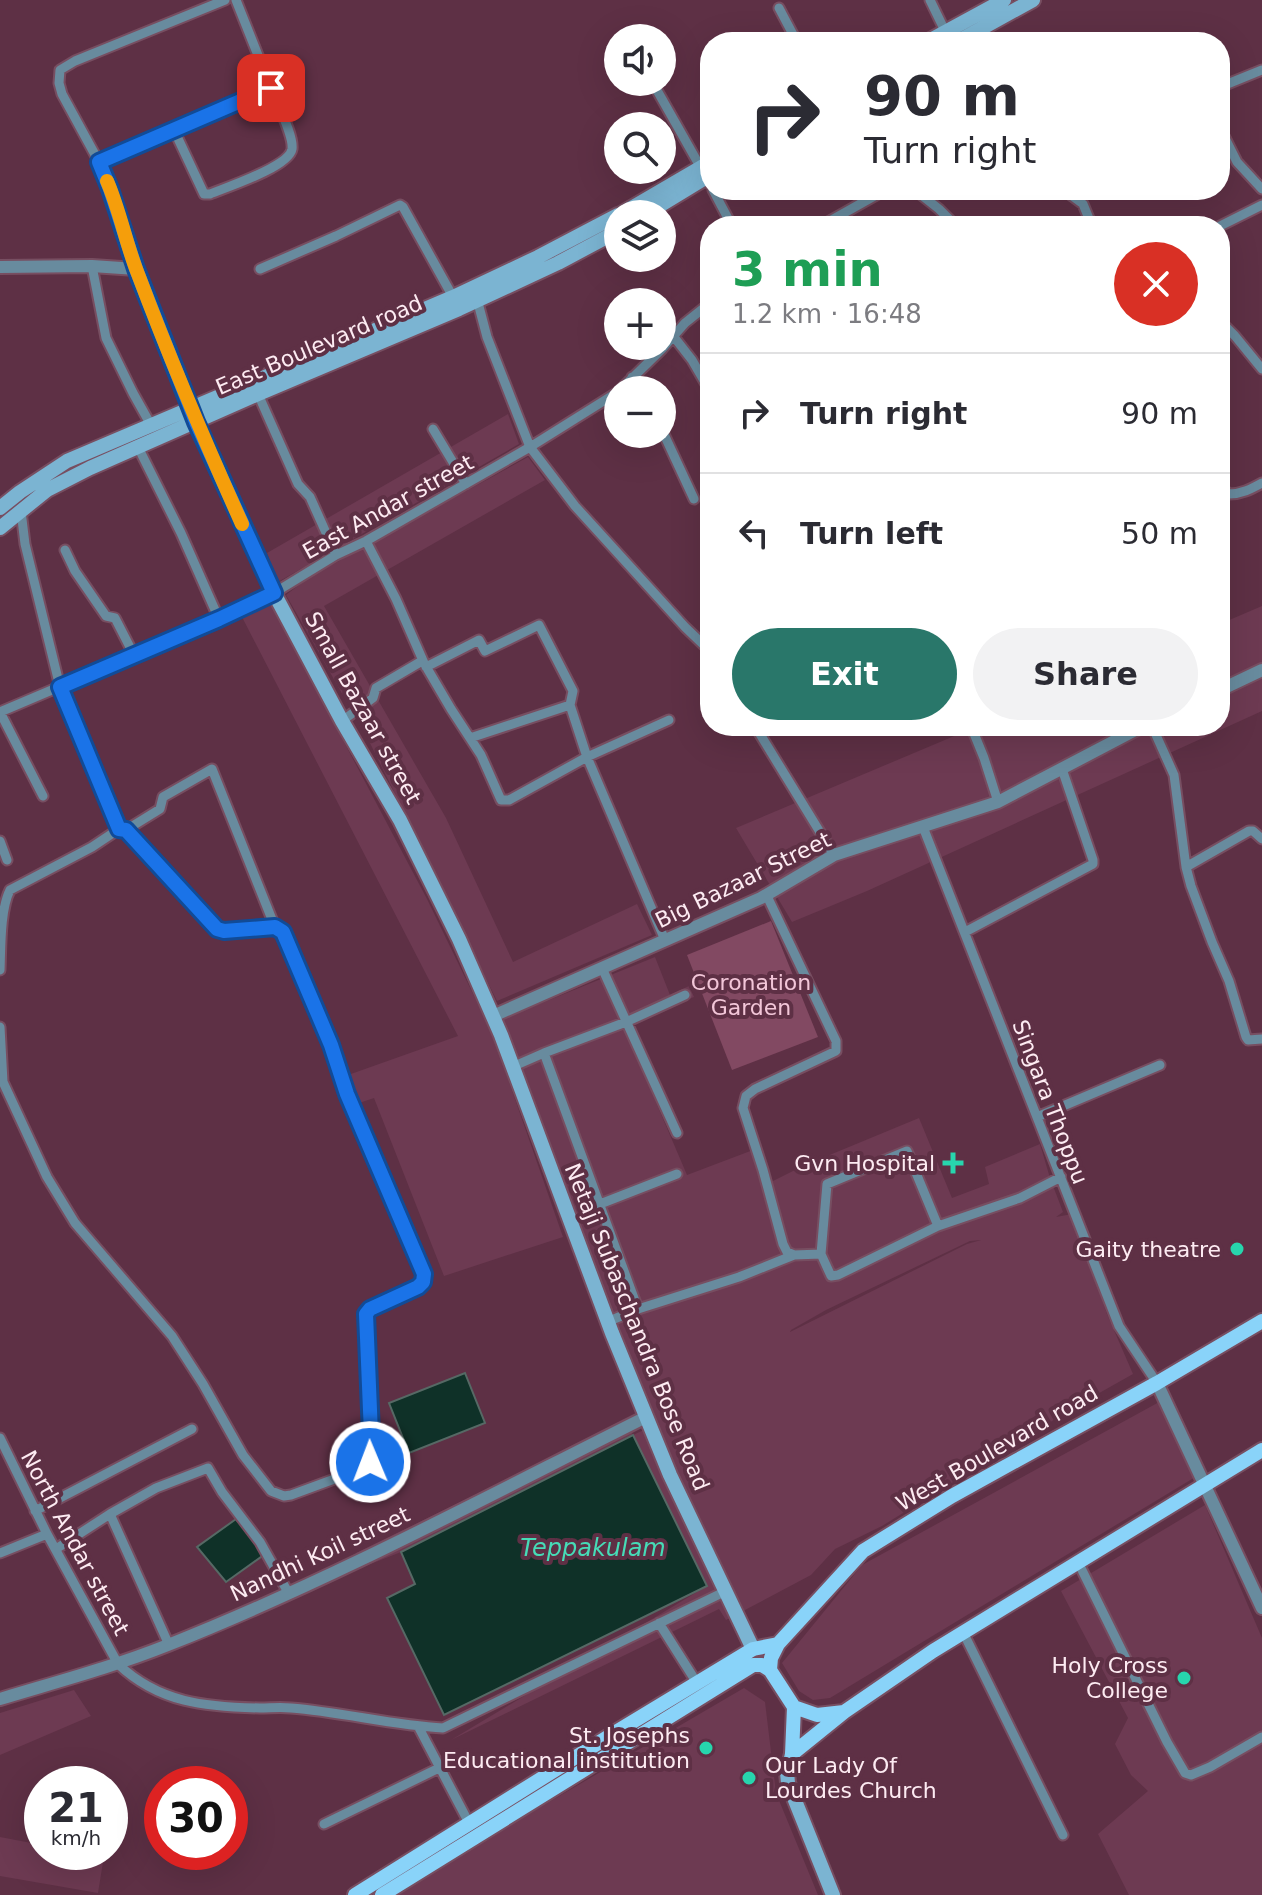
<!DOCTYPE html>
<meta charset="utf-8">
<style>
:root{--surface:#fff;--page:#f2f2f3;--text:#2b2b33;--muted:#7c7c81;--line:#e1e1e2;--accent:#29776a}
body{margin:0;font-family:"DejaVu Sans",sans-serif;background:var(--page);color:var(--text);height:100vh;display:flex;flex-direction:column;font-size:30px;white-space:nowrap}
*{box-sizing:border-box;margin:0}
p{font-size:26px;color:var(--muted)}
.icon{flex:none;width:44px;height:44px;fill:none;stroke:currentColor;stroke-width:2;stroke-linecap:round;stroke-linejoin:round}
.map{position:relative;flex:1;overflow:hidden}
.panel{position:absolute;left:700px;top:216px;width:530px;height:520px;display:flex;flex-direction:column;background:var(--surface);border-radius:32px;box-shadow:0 8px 32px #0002}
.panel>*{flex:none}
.banner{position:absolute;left:700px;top:32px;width:530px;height:168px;border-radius:32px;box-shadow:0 8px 32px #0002;background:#fff;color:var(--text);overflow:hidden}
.controls{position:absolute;left:604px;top:24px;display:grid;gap:16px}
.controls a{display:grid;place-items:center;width:72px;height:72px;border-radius:50%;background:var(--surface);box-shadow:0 8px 32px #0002;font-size:40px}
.speed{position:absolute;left:24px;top:1766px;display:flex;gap:16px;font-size:40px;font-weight:700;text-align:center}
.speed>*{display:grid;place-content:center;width:104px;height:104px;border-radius:50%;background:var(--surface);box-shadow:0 8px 32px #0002;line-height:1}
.speed small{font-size:20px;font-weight:400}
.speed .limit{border:12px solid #d22;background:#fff;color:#111}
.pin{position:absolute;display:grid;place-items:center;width:68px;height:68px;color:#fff;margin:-34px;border-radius:16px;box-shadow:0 4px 12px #0006}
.me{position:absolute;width:88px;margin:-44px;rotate:359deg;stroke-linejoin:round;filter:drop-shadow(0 0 6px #0008)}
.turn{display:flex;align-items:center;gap:28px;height:168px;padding:0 32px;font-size:36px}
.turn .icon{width:104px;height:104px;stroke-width:2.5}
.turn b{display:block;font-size:56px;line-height:68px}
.round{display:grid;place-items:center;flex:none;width:84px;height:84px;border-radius:42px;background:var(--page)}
.headline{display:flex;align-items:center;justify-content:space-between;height:136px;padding:0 32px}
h1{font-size:48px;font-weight:800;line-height:60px;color:#1e9e55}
.primary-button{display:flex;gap:16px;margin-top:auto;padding:16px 32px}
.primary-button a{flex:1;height:92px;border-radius:48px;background:var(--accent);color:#fff;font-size:32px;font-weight:800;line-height:92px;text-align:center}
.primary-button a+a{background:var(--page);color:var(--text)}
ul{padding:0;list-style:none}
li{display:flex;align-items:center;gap:24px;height:120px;padding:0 32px;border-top:2px solid var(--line)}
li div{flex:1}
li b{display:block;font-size:30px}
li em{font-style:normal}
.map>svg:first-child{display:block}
.built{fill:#6d3a52;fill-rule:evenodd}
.green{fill:#824962}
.water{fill:#0f3128;stroke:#566965;stroke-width:2}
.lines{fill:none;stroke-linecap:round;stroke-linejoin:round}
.minor-casing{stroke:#774e61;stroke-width:13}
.tertiary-casing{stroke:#774e61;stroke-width:16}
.secondary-casing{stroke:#774e61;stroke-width:18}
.primary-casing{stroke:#774e61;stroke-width:18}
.minor{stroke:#688b9e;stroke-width:9}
.tertiary{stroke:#688b9e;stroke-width:12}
.secondary{stroke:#7bb4d2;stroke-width:14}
.primary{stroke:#89d3f9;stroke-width:14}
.route-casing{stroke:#114b97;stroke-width:20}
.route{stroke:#1a73e8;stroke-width:14}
.slow{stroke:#f59e0b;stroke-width:14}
.poi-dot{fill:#27d5ad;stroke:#5e3045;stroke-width:3}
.labels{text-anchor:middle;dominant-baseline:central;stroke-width:8;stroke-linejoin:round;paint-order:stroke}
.street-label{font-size:22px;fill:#fdebf2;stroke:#5e3045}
.park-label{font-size:22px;fill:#f2c6d8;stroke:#5e3045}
.poi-label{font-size:22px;fill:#fdebf2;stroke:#5e3045;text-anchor:end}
.water-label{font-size:24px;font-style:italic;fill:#46dcb7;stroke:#5e3045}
</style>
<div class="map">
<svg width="1262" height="1895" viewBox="0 0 1262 1895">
<rect width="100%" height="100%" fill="#5e3045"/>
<path class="built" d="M 508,414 L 519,444 L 278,582 L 267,553 Z
M 528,457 L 545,480 L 324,606 L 446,818 L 513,962 L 637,904 L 652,935 L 497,1001 L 369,741 L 286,595 L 308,578 Z
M 270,602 L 427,899 L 492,1033 L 563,1237 L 444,1276 L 374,1098 L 344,1108 L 334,1080 L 458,1036 L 242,617 Z
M 1262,606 L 1262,711 L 867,891 L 792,922 L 736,828 L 978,726 L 1220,726 L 1220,624 Z
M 655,957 L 670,995 L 689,986 L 694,997 L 623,1025 L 687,1175 L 753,1150 L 767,1184 L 803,1166 L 919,1118 L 952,1198 L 989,1184 L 985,1167 L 1040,1144 L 1050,1178 L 1063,1212 L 1056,1217 L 1072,1214 L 1107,1314 L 1133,1374 L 1078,1405 L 882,1526 L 835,1549 L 811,1575 L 726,1620 L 719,1609 L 451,1740 L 707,1586 L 632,1435 L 401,1552 L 363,1567 L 356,1553 L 626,1421 L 633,1435 L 657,1424 L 640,1387 L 522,1067 L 500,1020 ZM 981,1240 L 967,1244 L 790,1332 L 791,1330 L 826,1310 L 970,1241 Z
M 1161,1401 L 1197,1476 L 830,1698 L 813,1700 L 799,1691 L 782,1663 L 862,1565 Z
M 1205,1505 L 1262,1638 L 1262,1895 L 1129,1895 L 1098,1834 L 1148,1791 L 1131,1775 L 1115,1744 L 1128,1718 L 1061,1591 Z
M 744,1688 L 765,1702 L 776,1793 L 818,1895 L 390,1895 Z
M 74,1690 L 91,1716 L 0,1755 L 0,1713 Z
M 0,1837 L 42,1845 L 42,1852 L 83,1852 L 104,1856 L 98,1893 L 0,1876 Z"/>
<path class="green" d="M 771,921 L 818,1037 L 732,1070 L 687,955 Z"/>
<path class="water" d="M 465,1373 L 485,1423 L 409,1453 L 389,1403 Z
M 633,1435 L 707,1586 L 444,1715 L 387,1598 L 415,1584 L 401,1552 Z
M 236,1519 L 265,1554 L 226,1582 L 197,1547 Z"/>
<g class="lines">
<g class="minor-casing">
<path id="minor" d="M 930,0 L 946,33
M 779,8 L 797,42
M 654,85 L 710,184
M 1220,87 L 1262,70
M 1220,128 L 1237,162 L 1262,189
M 174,130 L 204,194 L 210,194 C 227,187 289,167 292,149 C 294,135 276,102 271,88
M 99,162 L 62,94 L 59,83 L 60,70 L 75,61 L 225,0
M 713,190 L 732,226
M 915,190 L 939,209 L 956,226
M 1064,190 L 1083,204 L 1092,226
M 821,226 L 885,190
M 1220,226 L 1262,205
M 92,266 L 106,338 L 133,393 L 152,427
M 136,269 L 110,189 L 99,162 L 271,88 L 236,0
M 260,269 L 336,236 L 400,205 L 403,207 L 453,297
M 477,299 L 487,337 L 530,447 L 575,506 L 685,627 L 710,651
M 1220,321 L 1235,336 L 1262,369
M 674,337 L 692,360 L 710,391
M 632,377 L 640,390
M 620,390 L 662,349 L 685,323 L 710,303
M 258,394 L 298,484 L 310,497 L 336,555
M 433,429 L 466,484
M 662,430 L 694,499
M 138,447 L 181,533 L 219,619
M 1220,486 L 1229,494 C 1242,494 1251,489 1262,483
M 366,541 L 396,599 L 424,663 L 451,709 L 481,755 L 501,800 L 509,800 L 587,757 L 669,720
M 65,550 L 75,571 L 106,616 L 115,618 L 134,655
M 426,667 L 479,640 L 485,651 L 539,625 L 573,691 L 570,705
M 342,721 L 373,698 L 376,688 L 422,661
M 755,726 L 834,855
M 971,726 L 984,758 L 998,802
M 1152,726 L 1174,775 L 1186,867 L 1191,886 L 1212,942 L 1229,981 L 1246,1037 L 1248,1040 L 1262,1039
M 470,738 L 570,705 L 587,757 L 665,940
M 43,796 L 0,712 L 219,619 L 274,593 L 336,555 L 366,541 L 530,447 L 618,392
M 923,827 L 1119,1326 L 1157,1383
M 126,830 L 160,809 L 163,797 L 212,769 L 275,927
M 0,841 L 7,860
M 1186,867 L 1249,831 L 1253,831 L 1262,839
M 766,894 L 836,1041 L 836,1051 L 755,1089 L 746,1096 L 743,1108 L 763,1170 L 783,1244 L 787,1252 L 794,1255
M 965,932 L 1093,864 L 1093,860 L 1062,769
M 602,968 L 677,1133
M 0,970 C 1,947 0,910 10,890 L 92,847 L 119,829
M 0,1027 L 3,1082 L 47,1177 L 75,1223 L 172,1336 L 203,1384 L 243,1455 L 271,1491 L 284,1496 L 291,1495 L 367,1467 L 372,1458 L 365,1315 L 370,1309 L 418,1287 L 423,1282 L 424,1274 L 347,1094 L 331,1045 L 283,932 L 275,927 L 224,931 L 217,929 L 165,874 L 126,830 L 119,829 L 60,687 L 25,544 L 21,511
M 544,1053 L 626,1022 L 685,995
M 512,1067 L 544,1053 L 638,1309 L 607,1322
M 1037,1117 L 1160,1065
M 600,1204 L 677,1174
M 821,1254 L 827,1184 L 907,1151 L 938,1226
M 638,1309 L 739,1277 L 794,1255 L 821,1254 L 831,1276 L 838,1275 L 938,1226 L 1020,1198 L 1061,1177
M 0,1438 L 47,1534 L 118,1664 C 159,1703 206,1707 260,1708 C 270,1708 281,1707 291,1708 C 342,1712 392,1725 443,1728 L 724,1592
M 35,1511 L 192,1429
M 110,1514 L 169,1645
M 56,1549 L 110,1514 L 156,1488 L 208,1468 L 222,1492 L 260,1542 L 289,1594
M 0,1553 L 47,1534
M 1078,1562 L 1167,1742 L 1185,1773 L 1191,1775 L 1210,1767 L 1262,1737
M 659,1623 L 697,1683
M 963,1632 L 1063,1835
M 418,1726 L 469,1823
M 324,1824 L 439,1768"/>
</g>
<g class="tertiary-casing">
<path id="tertiary" d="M 0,267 L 92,266 L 136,269 L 193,415
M 1220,690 L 1262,670
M 493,1016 L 761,898 L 834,855 L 998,802 L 1143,726
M 1157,1383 L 1262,1608
M 0,1699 C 56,1682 113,1667 168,1645 C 332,1580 488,1496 646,1417"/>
</g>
<g class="secondary-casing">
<path id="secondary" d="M 927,42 L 1004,0
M 957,42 L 1033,0
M 621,214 L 710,162
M 646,214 L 710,175
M 196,422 L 274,593 L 342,721 L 400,820 L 459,939 L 501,1035 L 612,1333 L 670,1475 L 753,1649
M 0,508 L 20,492 L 67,461 L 453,297 L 538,257 L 618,215
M 0,528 L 47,490 L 90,468 L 258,394 L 459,309 L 558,263 L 618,231
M 792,1754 L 787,1772 L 788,1783 L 833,1895"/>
</g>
<g class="primary-casing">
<path id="primary" d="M 770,1670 L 771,1658 L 778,1644 L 863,1551 L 952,1496 L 1157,1383 L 1262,1321
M 794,1707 L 817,1715 L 844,1712
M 792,1754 L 844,1712 L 933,1651 L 1262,1450
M 355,1895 L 611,1735 L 753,1649 L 778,1644
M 382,1895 L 753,1665 L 762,1665 L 770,1670 L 794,1707 L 792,1754"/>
</g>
<use href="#minor" class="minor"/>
<use href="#tertiary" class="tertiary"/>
<use href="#secondary" class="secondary"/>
<use href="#primary" class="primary"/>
</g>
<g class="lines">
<g class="route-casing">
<path id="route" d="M 271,88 L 99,162 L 110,189 L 136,269 L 196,422 L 274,593 L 219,619 L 60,687 L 119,829 L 126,830 L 217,929 L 224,931 L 275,927 L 283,932 L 331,1045 L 347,1094 L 424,1274 L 423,1282 L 418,1287 L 370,1309 L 366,1314 L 372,1458 L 370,1462"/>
</g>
<use href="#route" class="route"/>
<path class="slow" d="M 107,181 C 120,211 126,244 138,274 C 170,359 205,442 242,524"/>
</g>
<g class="poi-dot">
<path d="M949 1151h8v8h8v8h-8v8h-8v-8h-8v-8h8z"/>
<circle cx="1237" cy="1249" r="8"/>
<circle cx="1184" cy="1678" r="8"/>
<circle cx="706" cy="1748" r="8"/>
<circle cx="749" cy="1778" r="8"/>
</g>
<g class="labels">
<g class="street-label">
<text transform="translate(319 345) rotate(-23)">East Boulevard road</text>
<text transform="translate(388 507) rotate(-29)">East Andar street</text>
<text transform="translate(363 708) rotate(61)">Small Bazaar street</text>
<text transform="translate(743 880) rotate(-26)">Big Bazaar Street</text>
<text transform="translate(1050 1102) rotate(69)">Singara Thoppu</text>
<text transform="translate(637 1327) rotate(68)">Netaji Subaschandra Bose Road</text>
<text transform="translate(997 1448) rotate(-30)">West Boulevard road</text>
<text transform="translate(75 1543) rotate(62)">North Andar street</text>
<text transform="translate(320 1554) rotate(-25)">Nandhi Koil street</text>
</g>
<g class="park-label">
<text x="751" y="982">Coronation<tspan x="751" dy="25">Garden</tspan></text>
</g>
<g class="poi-label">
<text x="935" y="1163">Gvn Hospital</text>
<text x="1221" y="1249">Gaity theatre</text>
<text x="1168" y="1665">Holy Cross<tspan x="1168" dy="25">College</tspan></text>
<text x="690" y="1735">St. Josephs<tspan x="690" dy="25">Educational institution</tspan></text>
<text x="765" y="1765" text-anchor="start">Our Lady Of<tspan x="765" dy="25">Lourdes Church</tspan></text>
</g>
<g class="water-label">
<text x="593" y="1548">Teppakulam</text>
</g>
</g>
</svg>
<div class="controls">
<a><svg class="icon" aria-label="sound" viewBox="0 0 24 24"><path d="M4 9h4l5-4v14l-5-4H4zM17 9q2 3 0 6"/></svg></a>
<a><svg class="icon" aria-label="search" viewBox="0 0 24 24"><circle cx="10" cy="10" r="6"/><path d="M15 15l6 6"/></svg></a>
<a><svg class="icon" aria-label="layers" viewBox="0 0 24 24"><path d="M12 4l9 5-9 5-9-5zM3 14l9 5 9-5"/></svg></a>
<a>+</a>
<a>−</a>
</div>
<div class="speed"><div>21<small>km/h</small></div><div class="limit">30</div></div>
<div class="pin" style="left:271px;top:88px;background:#d93025"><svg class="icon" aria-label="arrive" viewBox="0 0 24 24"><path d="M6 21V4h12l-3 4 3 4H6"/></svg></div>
<svg class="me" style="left:370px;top:1462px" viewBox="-20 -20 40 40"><circle r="17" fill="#1a73e8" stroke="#fff" stroke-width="3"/><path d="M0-11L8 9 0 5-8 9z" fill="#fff"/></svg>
<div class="banner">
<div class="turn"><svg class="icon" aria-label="right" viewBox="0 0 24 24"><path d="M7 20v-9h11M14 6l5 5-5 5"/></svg><div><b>90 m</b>Turn right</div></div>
</div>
<section class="panel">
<div class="headline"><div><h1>3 min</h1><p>1.2 km · 16:48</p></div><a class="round" style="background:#d93025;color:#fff"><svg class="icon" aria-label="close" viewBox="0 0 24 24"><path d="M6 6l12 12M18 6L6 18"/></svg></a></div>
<ul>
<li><svg class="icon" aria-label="right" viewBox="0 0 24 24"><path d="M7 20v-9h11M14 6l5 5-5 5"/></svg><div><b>Turn right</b></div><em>90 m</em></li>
<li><svg class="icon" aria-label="left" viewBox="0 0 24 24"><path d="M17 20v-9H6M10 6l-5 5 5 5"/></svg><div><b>Turn left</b></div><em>50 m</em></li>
</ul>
<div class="primary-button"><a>Exit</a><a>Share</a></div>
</section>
</div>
